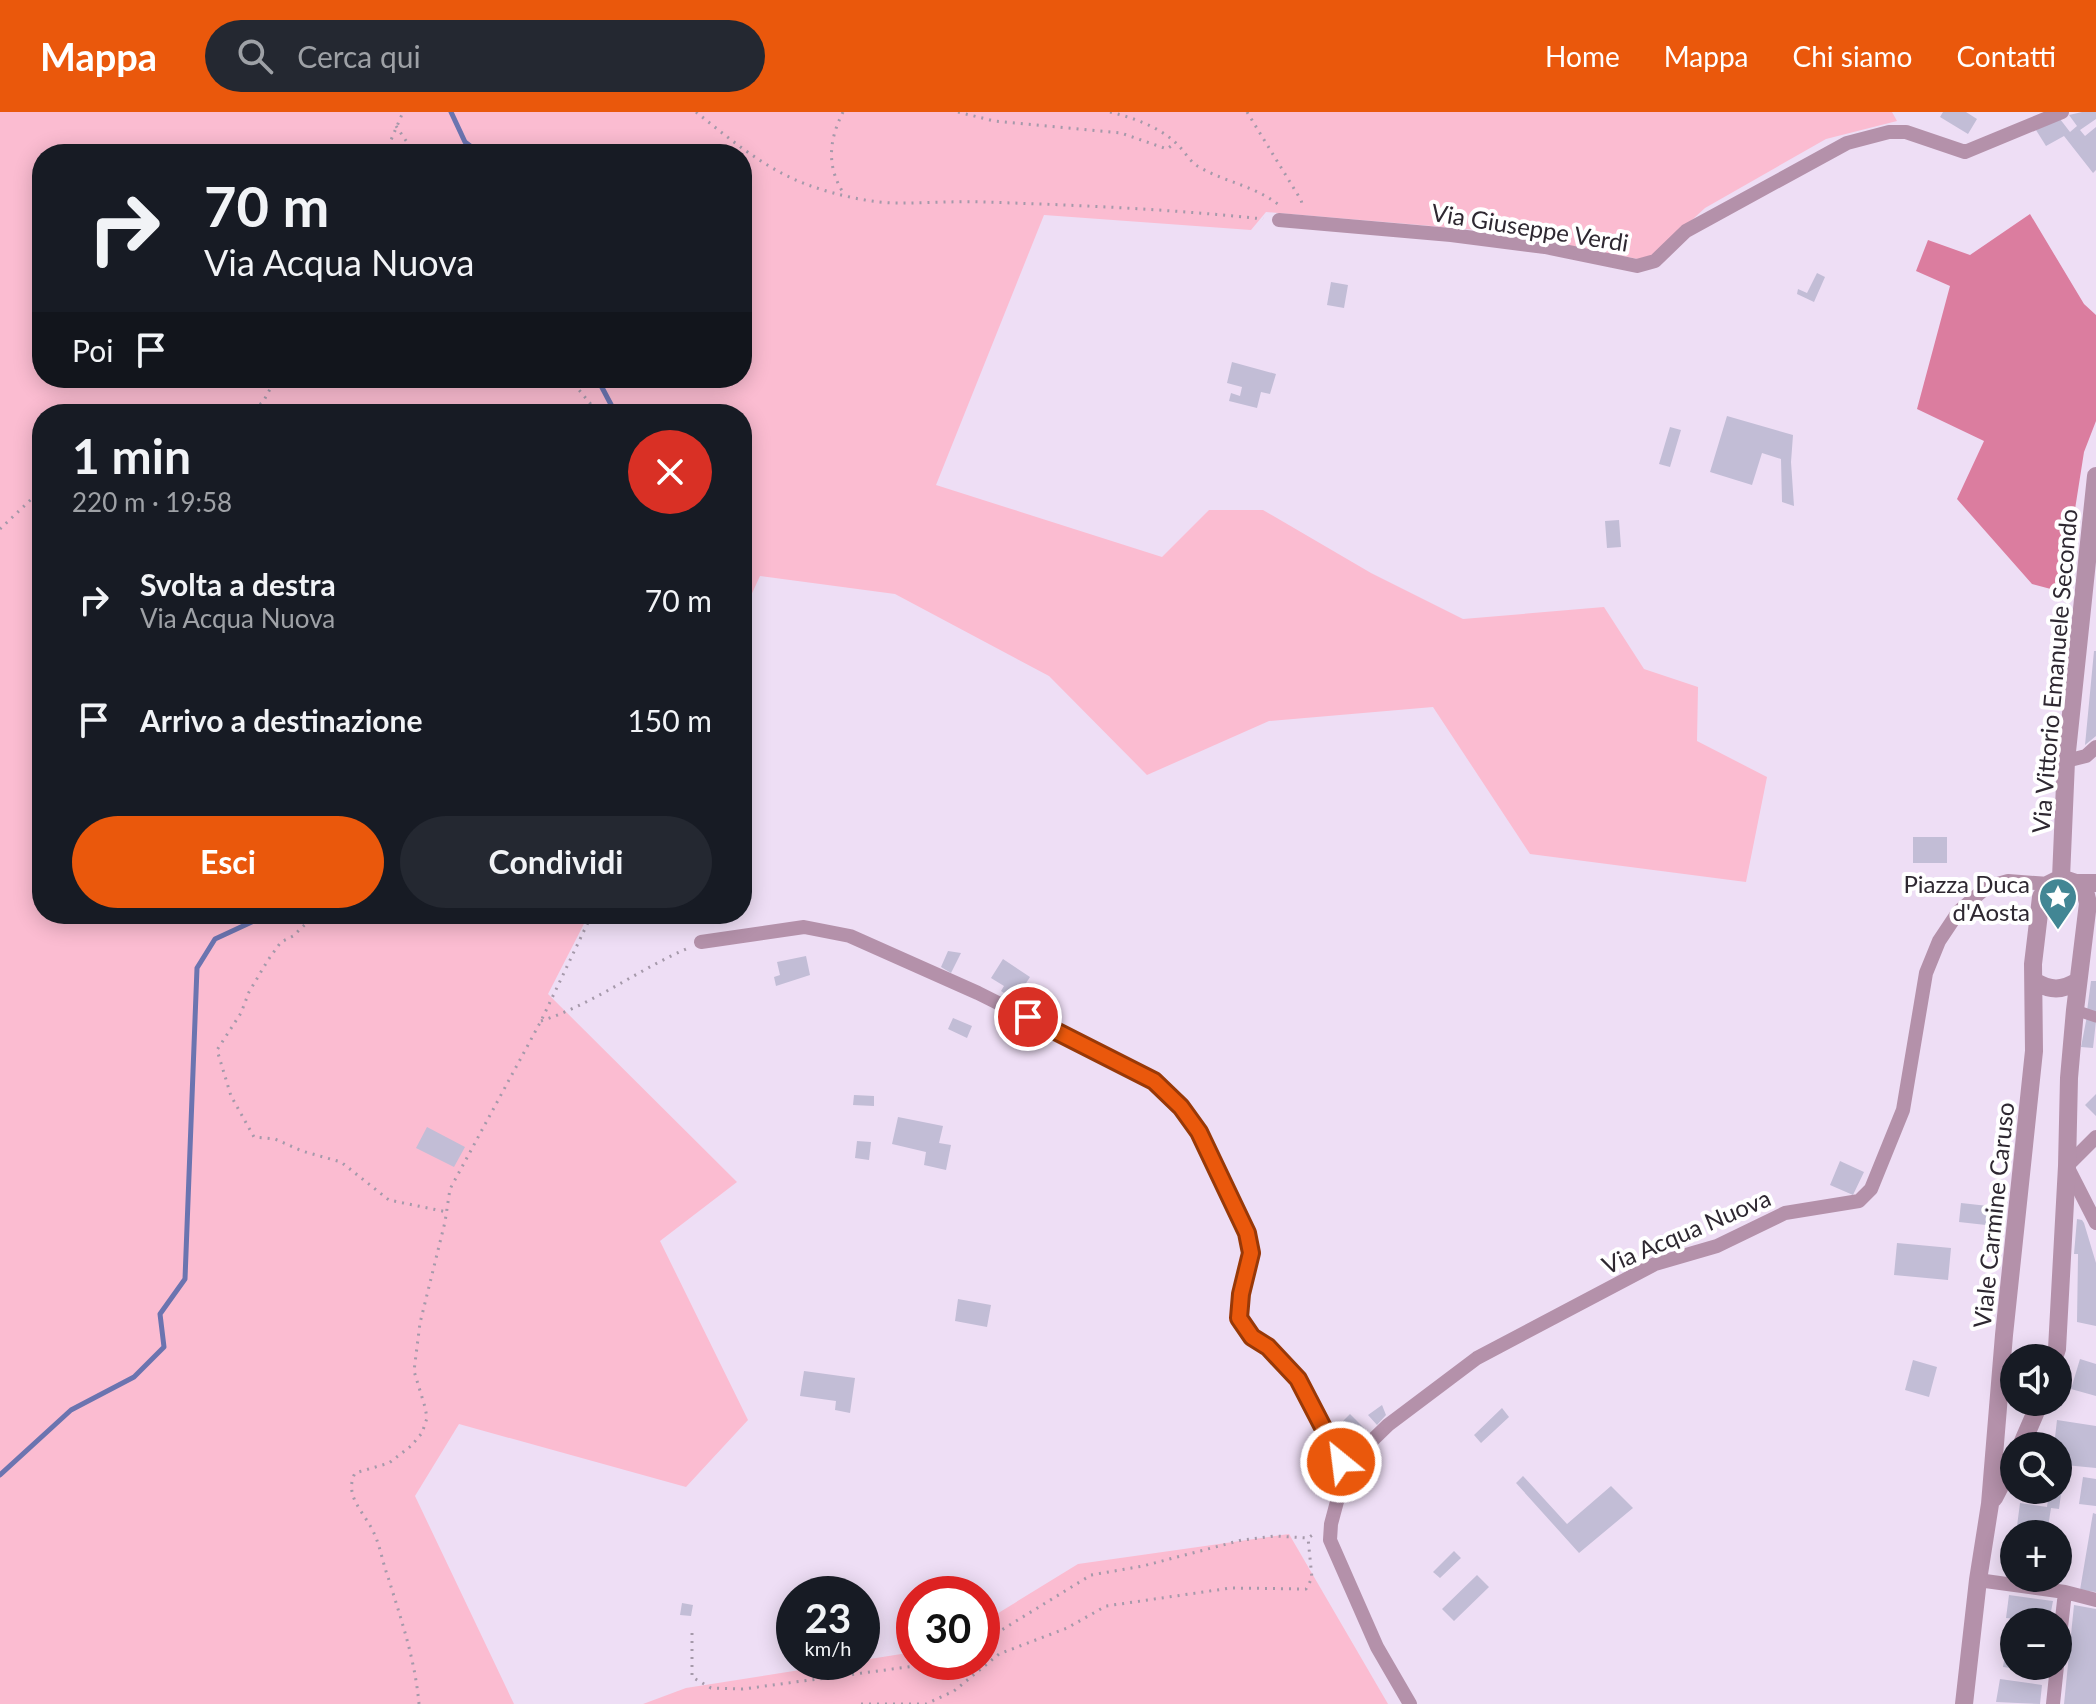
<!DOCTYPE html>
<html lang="it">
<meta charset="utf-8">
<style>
:root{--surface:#171b24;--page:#242831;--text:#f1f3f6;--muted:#9ea1a6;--accent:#ea580c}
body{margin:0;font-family:Lato,sans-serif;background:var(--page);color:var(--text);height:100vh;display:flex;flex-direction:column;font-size:30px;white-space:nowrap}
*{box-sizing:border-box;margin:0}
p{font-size:26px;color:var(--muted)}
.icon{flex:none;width:44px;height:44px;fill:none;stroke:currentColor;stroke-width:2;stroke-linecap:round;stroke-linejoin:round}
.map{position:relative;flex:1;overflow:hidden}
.details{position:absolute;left:32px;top:292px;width:720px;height:520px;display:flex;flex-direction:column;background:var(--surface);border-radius:32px;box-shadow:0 4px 20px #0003}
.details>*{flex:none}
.hud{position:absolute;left:32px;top:32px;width:720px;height:244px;border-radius:32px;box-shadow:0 4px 20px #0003;background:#171b24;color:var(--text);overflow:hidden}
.fabs{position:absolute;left:2000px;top:1232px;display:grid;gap:16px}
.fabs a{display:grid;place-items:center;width:72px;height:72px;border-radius:50%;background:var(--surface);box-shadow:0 4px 20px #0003;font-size:40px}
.speed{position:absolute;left:776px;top:1464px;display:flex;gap:16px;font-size:40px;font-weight:700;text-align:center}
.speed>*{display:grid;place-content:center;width:104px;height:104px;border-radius:50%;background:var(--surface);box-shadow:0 4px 20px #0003;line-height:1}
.speed small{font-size:20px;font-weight:400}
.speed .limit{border:12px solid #d22;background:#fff;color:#111}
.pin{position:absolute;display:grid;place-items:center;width:68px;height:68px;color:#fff;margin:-34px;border:4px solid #fff;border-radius:50%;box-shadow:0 2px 8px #0007}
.me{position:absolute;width:88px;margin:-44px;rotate:331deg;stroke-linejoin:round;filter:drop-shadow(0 0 6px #0008)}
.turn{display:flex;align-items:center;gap:28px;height:168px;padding:0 40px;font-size:36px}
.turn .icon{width:104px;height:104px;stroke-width:2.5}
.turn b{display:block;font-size:56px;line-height:68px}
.then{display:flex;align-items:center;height:76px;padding:0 40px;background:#0003;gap:16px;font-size:30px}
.round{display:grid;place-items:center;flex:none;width:84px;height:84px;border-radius:42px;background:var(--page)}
.headline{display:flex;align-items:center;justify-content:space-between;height:136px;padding:0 40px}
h1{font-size:48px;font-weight:700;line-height:60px}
.button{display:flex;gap:16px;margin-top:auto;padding:16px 40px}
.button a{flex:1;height:92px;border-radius:48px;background:var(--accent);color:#fff;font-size:32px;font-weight:700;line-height:92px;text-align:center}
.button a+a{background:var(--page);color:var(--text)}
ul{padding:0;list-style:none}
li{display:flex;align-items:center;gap:24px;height:120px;padding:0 40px}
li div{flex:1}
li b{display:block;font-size:30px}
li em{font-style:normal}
header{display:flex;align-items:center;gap:48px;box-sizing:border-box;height:112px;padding:0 40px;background:var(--accent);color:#fff}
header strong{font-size:38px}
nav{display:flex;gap:44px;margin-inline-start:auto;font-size:28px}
.search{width:560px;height:72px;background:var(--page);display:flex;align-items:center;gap:20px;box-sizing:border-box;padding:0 28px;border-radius:44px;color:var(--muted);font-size:30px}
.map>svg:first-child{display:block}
.green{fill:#fbbcd1;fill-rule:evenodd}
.forest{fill:#db7d9f}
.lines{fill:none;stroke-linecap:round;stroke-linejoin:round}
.stream{stroke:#6b74b0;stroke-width:5}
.building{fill:#c2bdd6}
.path{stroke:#a599aa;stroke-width:3;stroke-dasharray:2 6;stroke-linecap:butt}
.pedestrian{stroke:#b491aa;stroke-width:11}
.minor{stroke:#b491aa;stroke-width:14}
.tertiary{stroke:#b491aa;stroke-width:18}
.route-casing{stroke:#983908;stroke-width:20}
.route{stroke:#ea580c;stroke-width:14}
.labels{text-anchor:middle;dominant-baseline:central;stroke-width:8;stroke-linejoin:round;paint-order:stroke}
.street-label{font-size:24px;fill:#2e2831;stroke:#fff}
.poi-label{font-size:24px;fill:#2e2831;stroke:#fff;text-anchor:end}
</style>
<header>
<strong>Mappa</strong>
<div class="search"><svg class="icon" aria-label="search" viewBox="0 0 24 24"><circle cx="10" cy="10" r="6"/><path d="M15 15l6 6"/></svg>Cerca qui</div>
<nav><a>Home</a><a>Mappa</a><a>Chi siamo</a><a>Contatti</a></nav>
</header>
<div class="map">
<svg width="2096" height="1592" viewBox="0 0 2096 1592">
<rect width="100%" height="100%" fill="#eedef5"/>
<path class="green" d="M 0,0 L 1892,0 L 1897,9 L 1826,27 L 1705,96 L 1654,143 L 1638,147 L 1502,120 L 1266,100 L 1251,118 L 1044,103 L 936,373 L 1162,445 L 1209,398 L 1263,398 L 1371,461 L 1463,507 L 1604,495 L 1644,557 L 1698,575 L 1697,629 L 1767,665 L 1746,770 L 1530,742 L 1433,595 L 1269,609 L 1147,663 L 1049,564 L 895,482 L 760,464 L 742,503 L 742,302 L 42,302 L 42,802 L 589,802 L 548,882 L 737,1070 L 660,1129 L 748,1308 L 686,1375 L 459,1312 L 415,1384 L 514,1592 L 0,1592 ZM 42,42 L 742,42 L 742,266 L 42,266 Z
M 1289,1422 L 1388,1592 L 643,1592 L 686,1576 L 914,1540 L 914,1550 L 982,1550 L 982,1511 L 1078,1452 Z"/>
<path class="forest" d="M 2030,102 L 2084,192 L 2096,203 L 2096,309 L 2084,340 L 2062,480 L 2032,472 L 1957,387 L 1984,329 L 1917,297 L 1950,174 L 1916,159 L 1928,128 L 1970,143 Z"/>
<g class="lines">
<path class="stream" d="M 451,0 L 465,30 L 481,42
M 597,266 L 616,302
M 0,1363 L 71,1298 L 134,1265 L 164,1235 L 160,1202 L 185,1167 L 197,856 L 215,827 L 269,802"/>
</g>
<path class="building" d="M 1943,0 L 1966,0 L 1977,7 L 1968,22 L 1940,5 Z
M 2082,0 L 2096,0 L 2096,7 L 2080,18 L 2085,24 L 2096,15 L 2096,58 L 2093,61 L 2064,24 L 2046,34 L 2036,18 L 2060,7 L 2070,20 L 2077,14 L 2069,3 Z
M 1817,161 L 1825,165 L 1814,190 L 1797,182 L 1798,177 L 1807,181 Z
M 1331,170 L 1348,173 L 1344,196 L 1327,193 Z
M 1232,250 L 1276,262 L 1270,282 L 1261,280 L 1257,296 L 1229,289 L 1231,281 L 1240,284 L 1242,275 L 1227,271 Z
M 1727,304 L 1793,323 L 1791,350 L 1794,394 L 1782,390 L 1781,347 L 1762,341 L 1752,373 L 1710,360 Z
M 1670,315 L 1681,318 L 1670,355 L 1659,352 Z
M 1619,408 L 1621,435 L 1607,436 L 1605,409 Z
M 2094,539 L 2096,539 L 2096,624 L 2085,633 Z
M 1913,725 L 1947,725 L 1947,751 L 1913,751 Z
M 948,839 L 961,841 L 951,861 L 941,855 Z
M 806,844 L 810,863 L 776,874 L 774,865 L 780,863 L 777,850 Z
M 1003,847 L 1030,865 L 1015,888 L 1001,879 L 1004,874 L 991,866 Z
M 2091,869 L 2096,869 L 2096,903 L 2087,899 Z
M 2087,904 L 2096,909 L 2093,936 L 2081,935 Z
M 953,906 L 972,914 L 967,926 L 948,917 Z
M 2096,982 L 2096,1004 L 2085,993 Z
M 854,983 L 874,984 L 874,994 L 853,993 Z
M 898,1005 L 943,1014 L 939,1031 L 951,1033 L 946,1058 L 924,1053 L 926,1040 L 892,1032 Z
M 427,1015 L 465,1035 L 454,1055 L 416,1036 Z
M 857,1029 L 871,1030 L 869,1048 L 855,1046 Z
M 1840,1049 L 1864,1060 L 1853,1083 L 1830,1073 Z
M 1961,1091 L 1988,1094 L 1986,1113 L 1959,1110 Z
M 2077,1107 L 2082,1108 L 2084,1111 L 2096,1151 L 2096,1214 L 2077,1210 L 2078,1144 L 2078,1142 L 2074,1142 Z
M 1897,1131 L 1951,1136 L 1948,1168 L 1894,1163 Z
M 958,1187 L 991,1193 L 987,1215 L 955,1209 Z
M 2080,1247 L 2096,1252 L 2096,1284 L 2071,1277 Z
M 1913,1248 L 1937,1255 L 1929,1285 L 1905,1278 Z
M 804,1259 L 855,1266 L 850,1301 L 835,1298 L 836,1289 L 800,1284 Z
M 1382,1293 L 1386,1303 L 1377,1313 L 1368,1303 Z
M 1502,1296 L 1509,1305 L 1481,1331 L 1474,1323 Z
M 1350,1302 L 1367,1319 L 1350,1338 L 1345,1337 L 1335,1317 Z
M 2057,1308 L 2096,1314 L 2096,1356 L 2065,1353 L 2059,1397 L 2051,1396 L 2047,1422 L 2016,1422 L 2020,1391 L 2047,1395 L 2049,1378 L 2058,1378 L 2058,1334 L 2054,1334 Z
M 1523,1364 L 1567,1412 L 1611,1374 L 1633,1396 L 1579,1441 L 1516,1371 Z
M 2083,1365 L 2096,1367 L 2096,1394 L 2079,1392 Z
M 2093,1401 L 2096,1402 L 2096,1480 L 2080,1478 Z
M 1454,1439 L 1461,1446 L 1440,1466 L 1433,1460 Z
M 1477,1463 L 1489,1475 L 1454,1509 L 1442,1497 Z
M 2009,1483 L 2053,1489 L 2049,1510 L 2006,1506 Z
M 682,1491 L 693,1493 L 691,1504 L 680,1503 Z
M 2074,1493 L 2096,1497 L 2096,1592 L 2064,1592 Z
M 2009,1518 L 2014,1519 L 2014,1554 L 2026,1554 L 2025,1558 L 2003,1555 Z
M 2000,1567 L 2042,1573 L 2040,1592 L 1996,1590 Z"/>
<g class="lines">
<path class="path" d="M 696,0 C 731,28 765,57 808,73 C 836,83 873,92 904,91 C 930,91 956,89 983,90 C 1076,93 1170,97 1263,107
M 843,0 C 829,28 826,54 844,82
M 958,0 L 994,9 L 1121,21 L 1167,37 L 1175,31
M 1110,0 C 1134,6 1160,15 1178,33 C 1185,40 1190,50 1199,55 C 1227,71 1253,73 1279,93
M 1247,0 L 1301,88 L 1303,95
M 396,14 L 415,42
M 385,42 L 403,0
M 569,266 L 599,302
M 247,302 L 263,290 L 276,266
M 262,302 L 263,290
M 0,417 L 42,377
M 316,802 L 293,824 L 281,830 L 268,848 L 249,880 L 241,901 L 217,938 L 231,984 L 254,1025 L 275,1027 L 302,1039 L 341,1050 L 389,1088 L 447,1100
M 541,909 C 593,892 636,859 686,837
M 692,1521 L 692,1565 L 711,1576 L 743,1577 L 945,1550
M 982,1530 L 1091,1463 L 1143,1454 L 1242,1428 L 1275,1424 L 1308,1426 L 1314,1422
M 419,1592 C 415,1547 401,1507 388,1465 C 382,1449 380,1432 372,1417 C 362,1398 344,1383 355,1361 L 389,1351 L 411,1334 L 422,1321 L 427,1306 L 425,1295 L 414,1259 L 420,1211 L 445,1110 L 450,1077 L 541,909 L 592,802
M 861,1592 L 926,1592 L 954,1579 L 999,1542 L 1067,1516 L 1106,1494 L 1231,1476 L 1306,1477 L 1312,1466 L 1308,1426"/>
<path class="pedestrian" d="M 2075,898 L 2096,905"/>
<path class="minor" d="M 1279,108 L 1451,123 L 1545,135 L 1637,154 L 1655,149 L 1686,119 L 1847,31 L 1889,20 L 1906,20 L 1965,40 L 2062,0
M 2066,649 L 2086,644 L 2096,635
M 701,830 L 804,815 L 850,824 L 978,881 L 1154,969 L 1181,995 L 1199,1020 L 1247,1121 L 1251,1141 L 1241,1182 L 1239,1206 L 1252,1225 L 1268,1235 L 1298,1267 L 1326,1325 L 1346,1356
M 2096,1025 L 2067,1054 L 2096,1111
M 1978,1468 L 2065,1480 L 2096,1488
M 2058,1542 L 2065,1480
M 1410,1592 L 1377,1535 L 1330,1428 L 1331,1412 L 1346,1356 L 1354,1346 L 1388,1313 L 1477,1246 L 1655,1152 L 1717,1134 L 1785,1101 L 1859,1089 L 1871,1077 L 1903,998 L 1926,861 L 1939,829 L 1959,799 L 1987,775 L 2008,769 L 2049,772
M 2053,1592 L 2057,1554"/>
<path class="tertiary" d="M 2061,766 L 2066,649 L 2096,364
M 2034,869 C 2051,879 2061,879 2078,869
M 2054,1246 L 2057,1237 L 2067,1054 L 2069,966 L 2075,898 L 2088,791 L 2085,779 L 2076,771
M 2021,1334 L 2040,1290
M 1994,1386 L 2014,1347
M 1964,1592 L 1978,1468 L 1990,1392 L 2004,1223 L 2034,939 L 2033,852 L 2041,785 L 2049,772 L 2061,766 L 2076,771 L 2096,771"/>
</g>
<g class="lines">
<g class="route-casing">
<path id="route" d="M 1028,905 L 1154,969 L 1181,995 L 1199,1020 L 1247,1121 L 1251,1141 L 1241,1182 L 1239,1206 L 1252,1225 L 1268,1235 L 1298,1267 L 1341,1350"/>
</g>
<use href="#route" class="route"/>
</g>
<defs>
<g id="sight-pin" transform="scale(2)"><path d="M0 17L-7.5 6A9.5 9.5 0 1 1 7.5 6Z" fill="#428694" stroke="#fff"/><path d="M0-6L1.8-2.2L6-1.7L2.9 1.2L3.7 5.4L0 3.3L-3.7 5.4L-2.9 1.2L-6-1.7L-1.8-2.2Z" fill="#fff"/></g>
</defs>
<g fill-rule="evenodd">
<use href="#sight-pin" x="2058" y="785"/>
</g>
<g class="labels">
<g class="street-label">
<text transform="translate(1530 115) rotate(9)">Via Giuseppe Verdi</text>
<text transform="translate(2054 559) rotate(-85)">Via Vittorio Emanuele Secondo</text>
<text transform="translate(1993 1103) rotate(-84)">Viale Carmine Caruso</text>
<text transform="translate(1686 1119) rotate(-23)">Via Acqua Nuova</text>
</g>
<g class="poi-label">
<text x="2030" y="771">Piazza Duca<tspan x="2030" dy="28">d'Aosta</tspan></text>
</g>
</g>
</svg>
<div class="fabs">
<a><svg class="icon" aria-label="sound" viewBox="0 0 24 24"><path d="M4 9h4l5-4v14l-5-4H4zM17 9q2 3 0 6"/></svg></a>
<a><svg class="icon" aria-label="search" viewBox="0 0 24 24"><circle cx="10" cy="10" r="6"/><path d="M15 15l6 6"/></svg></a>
<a>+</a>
<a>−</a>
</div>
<div class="speed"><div>23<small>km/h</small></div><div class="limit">30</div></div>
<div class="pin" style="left:1028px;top:905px;background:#d93025"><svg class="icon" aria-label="arrive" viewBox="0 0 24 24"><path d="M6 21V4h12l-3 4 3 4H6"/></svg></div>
<svg class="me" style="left:1341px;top:1350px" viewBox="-20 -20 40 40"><circle r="17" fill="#ea580c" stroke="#fff" stroke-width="3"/><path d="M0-11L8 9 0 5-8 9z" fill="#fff"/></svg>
<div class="hud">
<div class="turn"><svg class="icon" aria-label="right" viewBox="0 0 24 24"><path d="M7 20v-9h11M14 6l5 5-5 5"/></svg><div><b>70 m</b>Via Acqua Nuova</div></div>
<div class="then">Poi<svg class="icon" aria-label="arrive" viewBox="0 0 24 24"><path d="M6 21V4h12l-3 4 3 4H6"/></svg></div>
</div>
<section class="details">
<div class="headline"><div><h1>1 min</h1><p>220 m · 19:58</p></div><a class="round" style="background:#d93025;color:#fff"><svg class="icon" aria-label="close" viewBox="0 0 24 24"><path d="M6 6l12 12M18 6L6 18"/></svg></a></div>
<ul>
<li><svg class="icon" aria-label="right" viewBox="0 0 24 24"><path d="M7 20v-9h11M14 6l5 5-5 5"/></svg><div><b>Svolta a destra</b><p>Via Acqua Nuova</p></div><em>70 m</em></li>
<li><svg class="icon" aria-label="arrive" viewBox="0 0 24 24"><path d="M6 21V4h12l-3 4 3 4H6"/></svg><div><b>Arrivo a destinazione</b></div><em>150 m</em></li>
</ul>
<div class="button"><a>Esci</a><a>Condividi</a></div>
</section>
</div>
